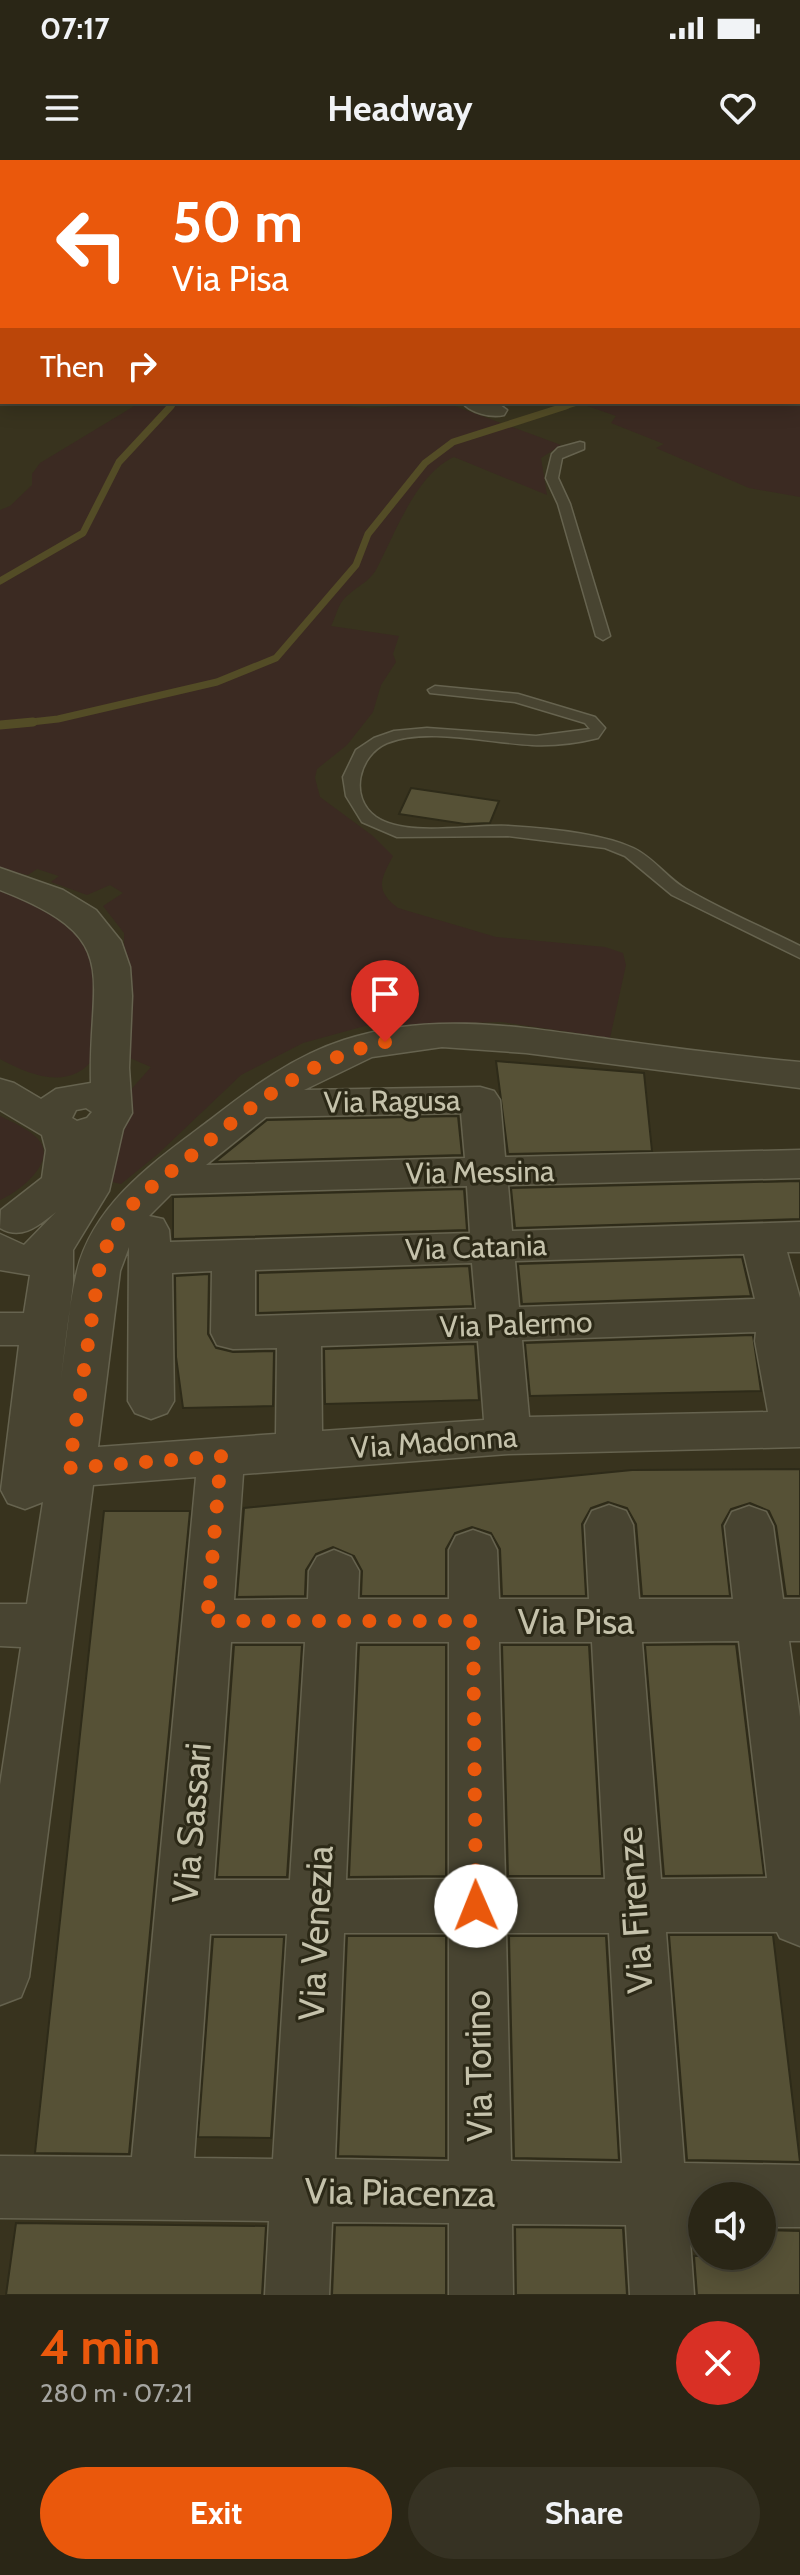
<!DOCTYPE html>
<meta charset="utf-8">
<style>
:root{--surface:#2a2616;--page:#363223;--text:#f1f3f6;--muted:#a5a5a1;--line:#464335;--accent:#ea580c}
body{margin:0;font-family:Cabin,sans-serif;background:var(--page);color:var(--text);height:100vh;display:flex;flex-direction:column;font-size:30px;white-space:nowrap}
*{box-sizing:border-box;margin:0}
p{font-size:26px;color:var(--muted)}
.icon{flex:none;width:44px;height:44px;fill:none;stroke:currentColor;stroke-width:2;stroke-linecap:round;stroke-linejoin:round}
.map{position:relative;height:2135px;overflow:hidden}
.details{display:flex;flex-direction:column;background:var(--surface);flex:1}
.details>*{flex:none}
.top-card{position:absolute;left:0px;top:0px;width:800px;height:244px;box-shadow:0 4px 20px #0003,0 0 0 2px var(--line);background:#ea580c;color:#fff;overflow:hidden}
.tools{position:absolute;left:688px;top:2022px;display:grid;gap:16px}
.tools a{display:grid;place-items:center;width:88px;height:88px;border-radius:50%;background:var(--surface);box-shadow:0 4px 20px #0003,0 0 0 2px var(--line);font-size:40px}
.pin{position:absolute;display:grid;place-items:center;width:68px;height:68px;color:#fff;margin:-82px -34px;border-radius:50% 50% 50% 0;rotate:-45deg;box-shadow:0 0 8px #0007}
.pin .icon{rotate:45deg}
.me{position:absolute;width:88px;margin:-44px;rotate:359deg;stroke-linejoin:round;filter:drop-shadow(0 0 6px #0008)}
.turn{display:flex;align-items:center;gap:28px;height:168px;padding:0 40px;font-size:36px}
.turn .icon{width:104px;height:104px;stroke-width:2.5}
.turn b{display:block;font-size:56px;line-height:68px}
.then{display:flex;align-items:center;height:76px;padding:0 40px;background:#0003;gap:16px;font-size:30px}
.round{display:grid;place-items:center;flex:none;width:84px;height:84px;border-radius:42px;background:var(--page)}
.overview{display:flex;align-items:center;justify-content:space-between;height:136px;padding:0 40px}
h1{font-size:48px;font-weight:700;line-height:60px;color:var(--accent)}
.cta{display:flex;gap:16px;margin-top:auto;padding:16px 40px}
.cta a{flex:1;height:92px;border-radius:48px;background:var(--accent);color:#fff;font-size:32px;font-weight:700;line-height:92px;text-align:center}
.cta a+a{background:var(--page);color:var(--text)}
.status{display:flex;justify-content:space-between;align-items:center;height:56px;padding:0 40px;background:var(--surface);direction:ltr}
.status svg{height:22px;fill:currentColor}
header{display:flex;justify-content:space-between;align-items:center;height:104px;padding:0 40px;background:var(--surface);font-size:36px;font-weight:700}
.map>svg:first-child{display:block}
.green{fill:#3b2a22}
.lines{fill:none;stroke-linecap:round;stroke-linejoin:round}
.stream-far2{stroke:#534c26;stroke-width:6}
.stream-far1{stroke:#534c26;stroke-width:7}
.stream{stroke:#534c26;stroke-width:9}
.building{fill:#565136;stroke:#2e2b19;stroke-width:2}
.lane-casing{stroke:#66634f;stroke-width:3}
.street-casing{stroke:#66634f;stroke-width:3}
.lane{fill:#484431;fill-rule:evenodd}
.street{fill:#484431;fill-rule:evenodd}
.route{stroke:#ea580c;stroke-width:14;stroke-dasharray:0 25.2}
.labels{text-anchor:middle;dominant-baseline:central;stroke-width:6;stroke-linejoin:round;paint-order:stroke}
.street-label{font-size:30px;fill:#c5c2ab;stroke:#2c2917}
.near-street-label{font-size:36px;fill:#c5c2ab;stroke:#2c2917}
</style>
<div class="status"><b>07:17</b><svg viewBox="0 0 49 12"><path d="M0 12V9h3v3zM5 12V6h3v6zM10 12V3h3v9zM15 12V0h3v12zM26 1h20v11H26zM47 4h2v5h-2z"/></svg></div>
<header><svg class="icon" aria-label="menu" viewBox="0 0 24 24"><path d="M4 6h16M4 12h16M4 18h16"/></svg>Headway<svg class="icon" aria-label="heart" viewBox="0 0 24 24"><path d="M12 20l-8-8c-3-5 5-10 8-4 3-6 11-1 8 4z"/></svg></header>
<div class="map">
<svg width="800" height="2135" viewBox="0 0 800 2135">
<rect width="100%" height="100%" fill="#38331e"/>
<path class="green" d="M 17,0 L 800,0 L 800,337 L 749,328 L 656,288 L 664,284 L 611,263 L 616,256 L 576,242 L 798,242 L 798,2 L 13,2 Z
M 141,242 L 285,242 L 367,248 L 449,244 L 561,285 L 541,298 L 547,335 L 454,297 C 416,314 395,374 377,408 C 369,424 350,429 341,443 C 337,449 335,459 331,466 L 399,476 L 393,494 L 396,502 L 381,525 L 373,552 L 347,585 L 317,609 L 315,618 L 320,637 L 373,676 L 393,696 C 381,719 374,730 398,748 L 496,777 L 605,787 L 623,793 L 626,805 L 610,878 L 501,862 L 365,866 L 303,883 L 241,915 L 158,994 L 121,1024 L 108,1021 L 120,942 L 151,907 L 125,896 L 124,773 L 103,746 L 123,733 L 110,725 L 87,735 L 51,722 L 59,716 L 37,709 L 28,715 L 0,709 L 0,350 L 10,346 L 32,325 L 32,314 L 40,303 Z
M 0,727 L 35,737 L 97,788 L 96,895 C 72,932 31,916 0,899 Z
M 0,956 C 12,962 29,969 38,979 C 59,1001 18,1033 0,1040 Z"/>
<g class="lines">
<path class="stream-far2" d="M 121,2 L 124,0
M 169,248 L 175,242
M 560,248 L 579,242"/>
<path class="stream-far1" d="M 0,421 L 83,373 L 119,302 L 171,246
M 13,564 L 58,559 L 217,522 L 276,498 L 356,405 L 368,374 L 425,303 L 453,282 L 566,246"/>
<path class="stream" d="M 0,565 L 33,562"/>
</g>
<path class="building" d="M 411,628 L 499,641 L 490,663 L 465,664 L 399,654 Z
M 496,901 L 644,913 L 652,991 L 508,994 Z
M 458,956 L 462,995 L 215,1002 L 267,960 Z
M 800,1021 L 800,1059 L 515,1068 L 511,1028 Z
M 464,1029 L 467,1070 L 173,1079 L 173,1037 Z
M 742,1097 L 751,1136 L 522,1144 L 518,1104 Z
M 469,1106 L 473,1146 L 258,1153 L 258,1113 Z
M 209,1114 L 208,1174 L 216,1188 L 233,1192 L 274,1191 L 273,1246 L 183,1248 L 176,1197 L 175,1116 Z
M 753,1175 L 761,1231 L 530,1236 L 525,1183 Z
M 475,1184 L 479,1240 L 325,1244 L 324,1189 Z
M 800,1309 L 800,1436 L 786,1436 L 776,1366 L 769,1351 L 750,1343 L 731,1349 L 722,1365 L 730,1436 L 642,1436 L 636,1364 L 627,1348 L 608,1342 L 591,1348 L 582,1364 L 586,1436 L 502,1436 L 500,1389 L 491,1373 L 472,1367 L 455,1373 L 446,1389 L 446,1436 L 361,1436 L 362,1411 L 354,1396 L 333,1387 L 316,1394 L 306,1410 L 305,1436 L 237,1437 L 244,1348 L 632,1310 Z
M 104,1351 L 190,1351 L 129,1994 L 35,1993 Z
M 736,1484 L 764,1715 L 664,1716 L 645,1485 Z
M 234,1485 L 302,1485 L 287,1717 L 217,1717 Z
M 359,1485 L 446,1485 L 446,1716 L 349,1717 Z
M 502,1485 L 589,1485 L 602,1716 L 508,1716 Z
M 669,1775 L 773,1775 L 800,2002 L 687,2000 Z
M 347,1776 L 446,1776 L 446,1998 L 338,1996 Z
M 509,1776 L 606,1776 L 619,2000 L 514,1998 Z
M 213,1777 L 284,1777 L 271,1978 L 198,1977 Z
M 16,2063 L 266,2066 L 262,2135 L 6,2135 Z
M 335,2065 L 446,2066 L 446,2135 L 332,2135 Z
M 515,2067 L 623,2068 L 627,2135 L 516,2135 Z
M 762,2070 L 800,2071 L 800,2135 L 697,2135 L 694,2096 L 762,2096 Z"/>
<g class="lines">
<g class="lane-casing">
<path id="lane" d="M 0,208 L 2,208 L 2,214 L 0,214 Z
M 580,282 L 584,283 L 584,289 L 562,298 L 558,318 L 570,344 L 610,476 L 603,480 L 596,476 L 558,344 L 546,318 L 552,294 L 558,288 Z
M 435,526 L 518,534 L 595,557 L 605,568 L 598,578 C 578,583 553,586 532,585 C 490,583 426,567 387,583 C 359,595 348,637 376,657 C 407,678 471,664 508,666 C 545,668 600,673 633,688 C 653,697 667,718 686,729 C 722,750 762,767 800,786 L 800,798 L 672,735 L 625,696 L 605,688 L 508,676 L 397,677 L 362,662 L 346,636 L 343,617 L 356,590 L 374,578 L 394,571 L 427,568 L 536,576 L 590,569 L 585,563 L 515,542 L 430,533 L 428,530 Z"/>
</g>
<g class="street-casing">
<path id="street" d="M 0,89 L 2,89 L 2,101 L 0,101 Z
M 462,242 L 496,242 L 507,250 L 504,255 C 491,258 470,253 462,242 Z
M 0,708 L 63,730 L 96,750 L 121,781 L 130,807 L 132,836 L 129,908 L 132,953 L 123,969 L 109,1031 L 73,1090 L 73,1124 L 58,1243 C 64,1200 67,1154 77,1111 C 94,1042 157,1000 210,960 C 251,928 294,896 344,880 C 431,851 520,867 608,879 C 672,888 736,896 800,902 L 800,928 L 526,893 L 442,887 L 372,897 L 304,930 L 480,927 L 494,931 L 500,940 L 505,997 L 800,990 L 800,1018 L 508,1025 L 512,1071 L 800,1062 L 800,1092 L 787,1092 L 800,1138 L 800,1287 L 508,1294 L 243,1314 L 234,1440 L 308,1439 L 309,1411 L 317,1397 L 334,1390 L 351,1397 L 359,1411 L 358,1439 L 449,1439 L 449,1390 L 456,1376 L 473,1370 L 490,1376 L 497,1390 L 499,1439 L 589,1439 L 585,1365 L 592,1351 L 609,1345 L 626,1351 L 633,1365 L 639,1439 L 733,1439 L 725,1366 L 732,1352 L 749,1346 L 766,1352 L 773,1366 L 783,1439 L 800,1439 L 800,1481 L 789,1481 L 800,1557 L 800,1786 L 780,1778 L 777,1772 L 666,1772 L 684,2003 L 800,2005 L 800,2067 L 762,2067 L 762,2036 L 702,2036 L 702,2066 L 689,2066 L 694,2135 L 630,2135 L 626,2065 L 512,2064 L 513,2135 L 449,2135 L 449,2063 L 332,2062 L 329,2135 L 265,2135 L 269,2061 L 0,2058 L 0,1996 L 132,1997 L 196,1317 L 93,1325 L 29,1817 L 21,1837 L 0,1845 L 0,1625 L 21,1487 L 0,1486 L 0,1444 L 27,1444 L 43,1342 L 25,1349 L 8,1343 L 1,1330 L 19,1185 L 0,1185 L 0,1153 L 24,1153 L 30,1115 L 0,1110 L 0,1074 L 24,1085 L 56,1052 C 39,1065 22,1081 0,1068 L 1,1050 L 42,1018 L 46,990 L 42,975 L 0,950 L 0,919 L 14,923 L 41,939 L 56,929 L 91,923 C 88,812 126,779 0,730 ZM 86,948 L 92,952 L 87,958 L 77,961 L 72,958 L 76,950 ZM 461,953 L 465,998 L 206,1005 L 266,957 ZM 467,1026 L 470,1073 L 170,1082 L 169,1070 L 163,1059 L 149,1056 L 171,1034 ZM 129,1087 L 128,1241 L 135,1253 L 151,1259 L 167,1253 L 174,1241 L 172,1113 L 212,1111 L 211,1173 L 217,1185 L 233,1189 L 277,1188 L 276,1274 L 98,1287 L 120,1111 ZM 744,1094 L 755,1139 L 519,1147 L 515,1101 ZM 472,1103 L 476,1149 L 255,1156 L 255,1110 ZM 756,1172 L 755,1181 L 768,1252 L 529,1257 L 522,1180 ZM 478,1181 L 484,1260 L 322,1271 L 321,1186 ZM 739,1481 L 767,1718 L 661,1719 L 642,1482 ZM 231,1482 L 305,1482 L 290,1720 L 214,1720 ZM 356,1482 L 449,1482 L 449,1719 L 346,1720 ZM 499,1482 L 592,1482 L 605,1719 L 505,1719 ZM 344,1773 L 449,1773 L 449,2001 L 335,1999 ZM 506,1773 L 609,1773 L 622,2003 L 511,2001 ZM 210,1774 L 287,1774 L 273,1999 L 194,1998 Z"/>
</g>
<use href="#lane" class="lane"/>
<use href="#street" class="street"/>
</g>
<g class="lines">
<path class="route" d="M 385,882 C 306,899 248,949 187,999 C 166,1016 139,1034 123,1056 C 111,1074 104,1090 99,1111 L 69,1308 L 221,1296 L 207,1461 L 473,1461 L 476,1746"/>
</g>
<g class="labels">
<g class="street-label">
<text transform="translate(392 941) rotate(-1)">Via Ragusa</text>
<text transform="translate(480 1012) rotate(-1)">Via Messina</text>
<text transform="translate(476 1087) rotate(-2)">Via Catania</text>
<text transform="translate(516 1164) rotate(-2)">Via Palermo</text>
<text transform="translate(434 1282) rotate(-4)">Via Madonna</text>
</g>
<g class="near-street-label">
<text x="576" y="1461">Via Pisa</text>
<text transform="translate(191 1663) rotate(-85)">Via Sassari</text>
<text transform="translate(634 1750) rotate(-94)">Via Firenze</text>
<text transform="translate(315 1773) rotate(-87)">Via Venezia</text>
<text transform="translate(478 1906) rotate(-91)">Via Torino</text>
<text transform="translate(400 2032) rotate(1)">Via Piacenza</text>
</g>
</g>
</svg>
<div class="tools">
<a><svg class="icon" aria-label="sound" viewBox="0 0 24 24"><path d="M4 9h4l5-4v14l-5-4H4zM17 9q2 3 0 6"/></svg></a>
</div>
<div class="pin" style="left:385px;top:882px;background:#d93025"><svg class="icon" aria-label="arrive" viewBox="0 0 24 24"><path d="M6 21V4h12l-3 4 3 4H6"/></svg></div>
<svg class="me" style="left:476px;top:1746px" viewBox="-20 -20 40 40"><circle r="19" fill="#fff"/><path d="M0-13L10 11 0 6-10 11z" fill="#ea580c"/></svg>
<div class="top-card">
<div class="turn"><svg class="icon" aria-label="left" viewBox="0 0 24 24"><path d="M17 20v-9H6M10 6l-5 5 5 5"/></svg><div><b>50 m</b>Via Pisa</div></div>
<div class="then">Then<svg class="icon" aria-label="right" viewBox="0 0 24 24"><path d="M7 20v-9h11M14 6l5 5-5 5"/></svg></div>
</div>
</div>
<section class="details">
<div class="overview"><div><h1>4 min</h1><p>280 m · 07:21</p></div><a class="round" style="background:#d93025;color:#fff"><svg class="icon" aria-label="close" viewBox="0 0 24 24"><path d="M6 6l12 12M18 6L6 18"/></svg></a></div>
<div class="cta"><a>Exit</a><a>Share</a></div>
</section>
